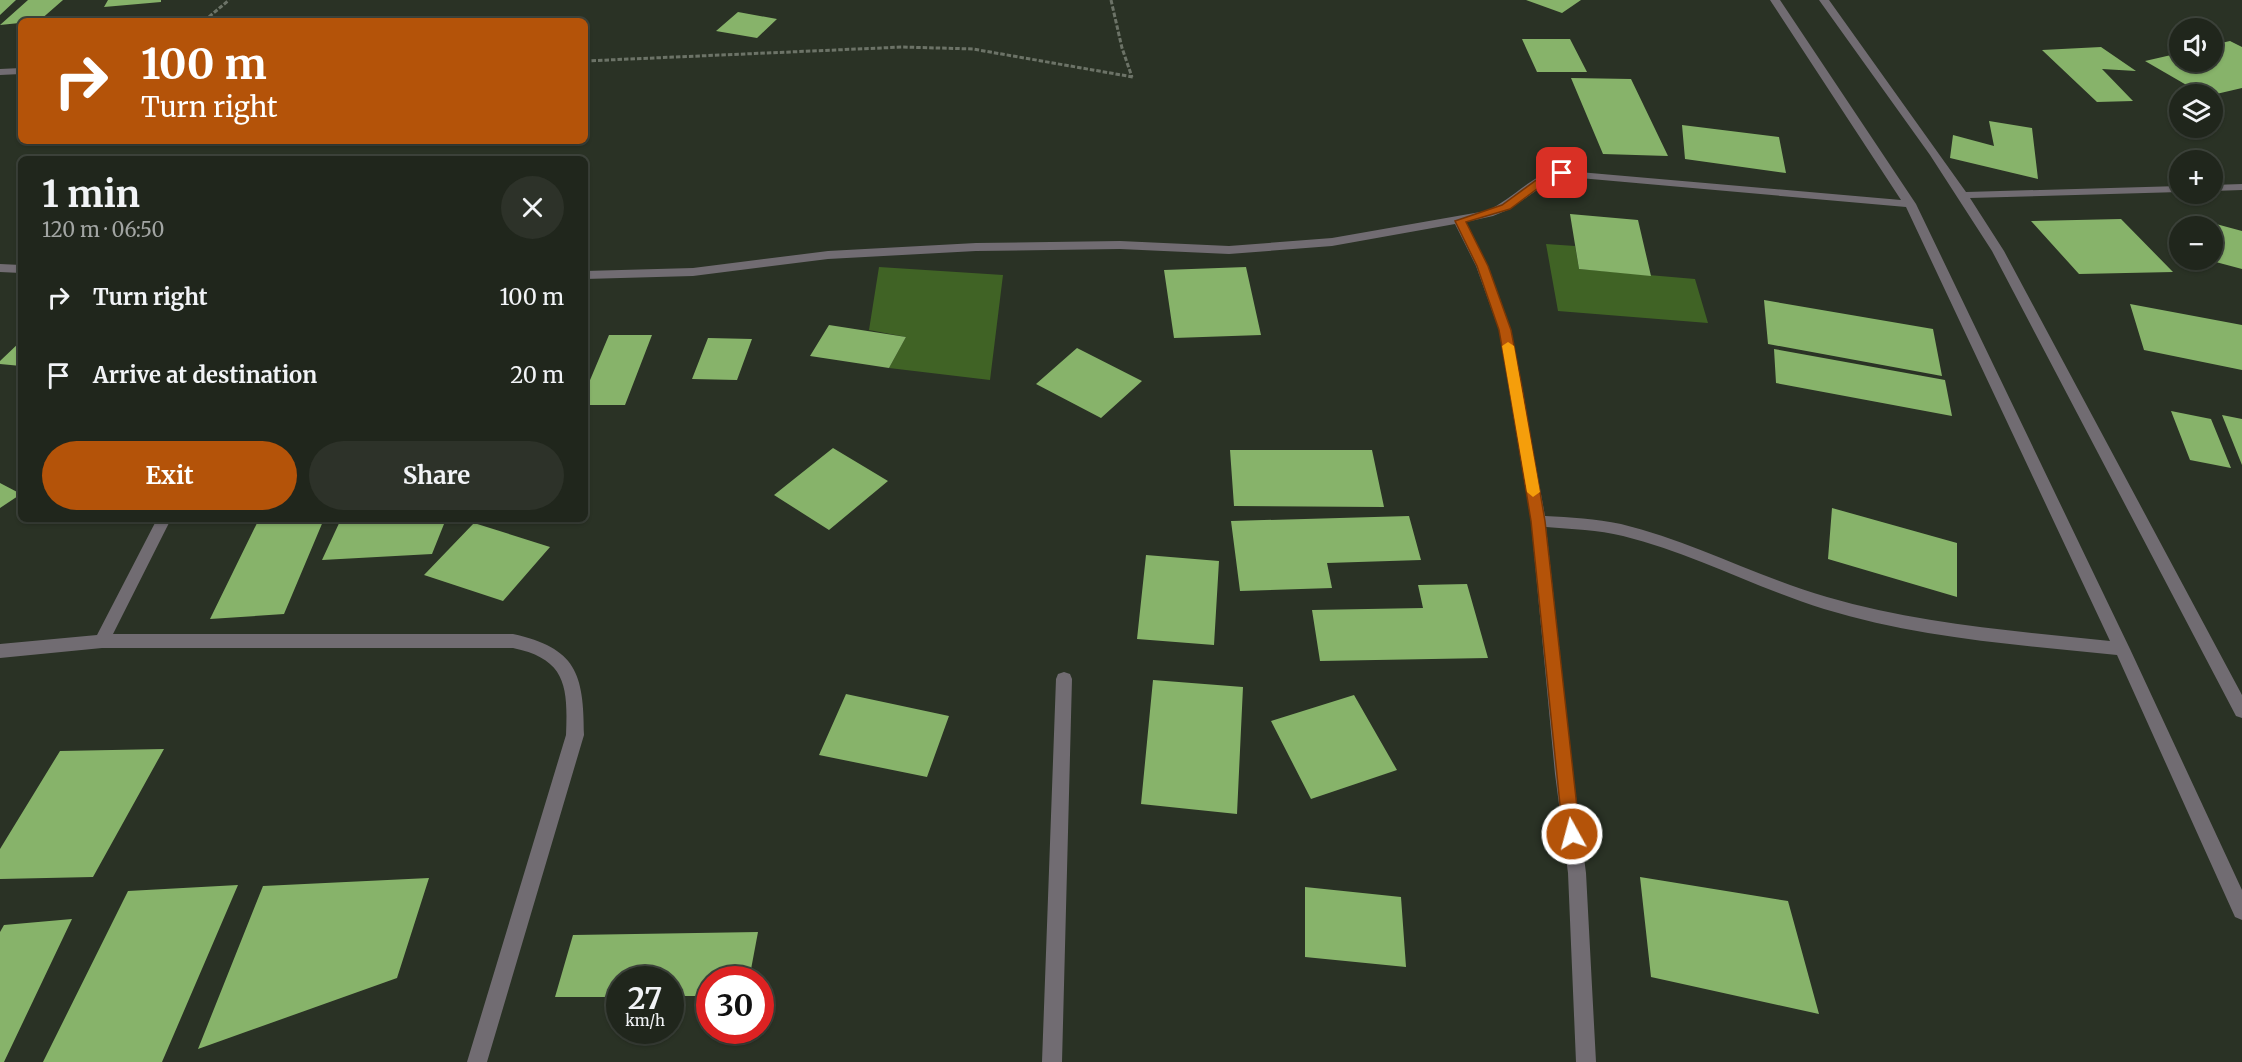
<!DOCTYPE html>
<meta charset="utf-8">
<style>
:root{--surface:#20261c;--page:#2d3229;--text:#f1f3f6;--muted:#a2a5a3;--line:#3d433b;--accent:#b45309}
body{margin:0;font-family:Merriweather,serif;background:var(--page);color:var(--text);height:100vh;display:flex;flex-direction:column;font-size:22px;white-space:nowrap}
*{box-sizing:border-box;margin:0}
p{font-size:20px;color:var(--muted)}
.icon{flex:none;width:33px;height:33px;fill:none;stroke:currentColor;stroke-width:2;stroke-linecap:round;stroke-linejoin:round}
.map{position:relative;flex:1;overflow:hidden}
.panel{position:absolute;left:18px;top:156px;width:570px;height:366px;display:flex;flex-direction:column;background:var(--surface);border-radius:9px;box-shadow:0 2px 4px #0004,0 0 0 2px var(--line)}
.panel>*{flex:none}
.top-card{position:absolute;left:18px;top:18px;width:570px;height:126px;border-radius:9px;box-shadow:0 2px 4px #0004,0 0 0 2px var(--line);background:#b45309;color:#fff;overflow:hidden}
.tools{position:absolute;left:2169px;top:18px;display:grid;gap:12px}
.tools a{display:grid;place-items:center;width:54px;height:54px;border-radius:50%;background:var(--surface);box-shadow:0 2px 4px #0004,0 0 0 2px var(--line);font-size:30px}
.speed{position:absolute;left:606px;top:966px;display:flex;gap:12px;font-size:30px;font-weight:700;text-align:center}
.speed>*{display:grid;place-content:center;width:78px;height:78px;border-radius:50%;background:var(--surface);box-shadow:0 2px 4px #0004,0 0 0 2px var(--line);line-height:1}
.speed small{font-size:15px;font-weight:400}
.speed .limit{border:9px solid #d22;background:#fff;color:#111}
.pin{position:absolute;display:grid;place-items:center;width:51px;height:51px;color:#fff;margin:-26px;border-radius:12px;box-shadow:0 3px 9px #0006}
.me{position:absolute;width:66px;margin:-33px;rotate:353deg;stroke-linejoin:round;filter:drop-shadow(0 0 4px #0008)}
.turn{display:flex;align-items:center;gap:21px;height:126px;padding:0 24px;font-size:27px}
.turn .icon{width:78px;height:78px;stroke-width:2.5}
.turn b{display:block;font-size:42px;line-height:51px}
.round{display:grid;place-items:center;flex:none;width:63px;height:63px;border-radius:32px;background:var(--page)}
.headline{display:flex;align-items:center;justify-content:space-between;height:102px;padding:0 24px}
h1{font-size:36px;font-weight:700;line-height:45px}
.action{display:flex;gap:12px;margin-top:auto;padding:12px 24px}
.action a{flex:1;height:69px;border-radius:36px;background:var(--accent);color:#fff;font-size:24px;font-weight:700;line-height:69px;text-align:center}
.action a+a{background:var(--page);color:var(--text)}
ul{padding:0;list-style:none}
li{display:flex;align-items:center;gap:18px;height:78px;padding:0 24px}
li div{flex:1}
li b{display:block;font-size:22px}
li em{font-style:normal}
.map>svg:first-child{display:block}
.green{fill:#406325}
.building{fill:#87b36a}
.lines{fill:none;stroke-linecap:round;stroke-linejoin:round}
.path{stroke:#6c7367;stroke-width:3;stroke-dasharray:4.5 2;stroke-linecap:butt}
.minor{fill:#716c72;fill-rule:evenodd}
.route{fill:#b45309;stroke:#753606;stroke-width:1.5}
.slow{fill:#f59e0b}
</style>
<div class="map">
<svg width="2242" height="1062" viewBox="0 0 2242 1062">
<rect width="100%" height="100%" fill="#2a3225"/>
<path class="green" d="M 1546,244 L 1575,246 L 1579,269 L 1695,279 L 1708,323 L 1558,311 Z
M 879,267 L 1003,275 L 990,380 L 889,368 L 906,337 L 869,330 Z"/>
<path class="building" d="M 0,0 L 16,0 L 0,15 Z
M 28,0 L 63,0 L 39,21 L 0,25 Z
M 108,0 L 161,0 L 161,2 L 104,7 Z
M 1526,0 L 1581,0 L 1562,13 Z
M 738,12 L 777,19 L 757,38 L 716,31 Z
M 1522,39 L 1570,39 L 1587,72 L 1537,72 Z
M 2230,41 L 2242,47 L 2242,88 L 2212,95 L 2202,94 L 2145,61 L 2180,53 L 2180,62 L 2212,62 L 2212,45 Z
M 2101,47 L 2136,71 L 2102,69 L 2133,101 L 2097,102 L 2042,50 Z
M 1571,78 L 1631,79 L 1668,156 L 1603,154 Z
M 1989,121 L 2032,128 L 2038,179 L 1950,158 L 1953,135 L 1994,146 Z
M 1682,125 L 1779,137 L 1786,173 L 1685,159 Z
M 261,141 L 313,141 L 313,143 L 258,145 Z
M 1570,214 L 1638,220 L 1651,276 L 1579,269 Z
M 2190,217 L 2242,231 L 2242,269 L 2212,261 L 2212,226 L 2190,226 Z
M 2121,219 L 2173,272 L 2079,274 L 2031,221 Z
M 1246,267 L 1261,335 L 1174,338 L 1164,270 Z
M 1764,300 L 1933,329 L 1942,376 L 1768,344 Z
M 2130,304 L 2242,325 L 2242,370 L 2144,350 Z
M 829,325 L 906,337 L 889,368 L 810,356 Z
M 609,335 L 652,335 L 625,405 L 585,405 L 585,392 Z
M 708,338 L 752,339 L 737,380 L 692,379 Z
M 21,341 L 21,366 L 0,364 L 0,361 Z
M 1077,348 L 1142,381 L 1101,418 L 1036,384 Z
M 1774,349 L 1945,380 L 1952,416 L 1776,383 Z
M 2171,411 L 2211,419 L 2231,468 L 2190,460 Z
M 2222,415 L 2242,419 L 2242,465 Z
M 833,448 L 888,481 L 829,530 L 774,495 Z
M 1230,450 L 1372,450 L 1384,507 L 1234,506 Z
M 0,483 L 21,494 L 0,508 Z
M 1832,508 L 1957,543 L 1957,597 L 1828,559 Z
M 1409,516 L 1421,560 L 1327,563 L 1332,588 L 1240,591 L 1231,521 Z
M 259,519 L 324,519 L 284,614 L 210,619 Z
M 341,519 L 446,519 L 432,554 L 322,560 Z
M 474,523 L 550,547 L 503,601 L 424,575 Z
M 1146,555 L 1219,561 L 1214,645 L 1137,639 Z
M 1467,584 L 1488,658 L 1320,661 L 1312,610 L 1423,608 L 1418,585 Z
M 1153,680 L 1243,687 L 1237,814 L 1141,804 Z
M 846,694 L 949,716 L 927,777 L 819,755 Z
M 1354,695 L 1397,770 L 1311,799 L 1271,721 Z
M 164,749 L 93,877 L 0,879 L 0,849 L 60,751 Z
M 1640,877 L 1788,901 L 1819,1014 L 1651,977 Z
M 429,878 L 397,978 L 198,1049 L 263,886 Z
M 238,885 L 162,1062 L 43,1062 L 128,891 Z
M 1305,887 L 1401,897 L 1406,967 L 1305,957 Z
M 72,919 L 4,1062 L 0,1062 L 0,932 L 4,925 Z
M 758,932 L 749,980 L 710,980 L 710,996 L 670,996 L 670,980 L 620,980 L 620,997 L 555,997 L 573,935 Z"/>
<g class="lines">
<path class="path" d="M 1111,0 L 1122,48 L 1132,77
M 204,21 L 229,0
M 585,61 L 903,47 L 973,49 L 1133,77"/>
<path class="minor" d="M 1770,0 L 1780,0 L 1916,204 L 2130,649 L 2242,890 L 2242,920 L 2235,917 L 2117,655 C 2018,645 1919,638 1824,609 C 1756,588 1692,553 1623,536 C 1598,530 1572,529 1546,527 L 1573,774 L 1586,873 L 1596,1062 L 1576,1062 L 1568,873 L 1555,774 L 1531,521 L 1499,330 L 1476,266 L 1455,224 L 1332,246 L 1229,254 L 1120,249 L 976,251 L 828,259 L 693,276 L 585,279 L 585,271 L 693,268 L 828,251 L 976,243 L 1120,241 L 1229,246 L 1332,238 L 1486,211 C 1511,201 1530,176 1556,170 L 1901,200 ZM 1557,176 L 1906,207 L 2110,641 C 2015,631 1920,624 1827,597 C 1757,577 1692,541 1621,524 C 1596,519 1570,517 1545,516 L 1511,330 L 1488,266 L 1466,222 L 1493,216 L 1510,209 Z
M 1819,0 L 1829,0 L 1966,192 L 2180,186 L 2180,192 L 1970,198 L 2004,251 L 2242,695 L 2242,718 L 2236,716 L 1992,251 L 1930,155 Z
M 21,68 L 21,74 L 0,75 L 0,69 Z
M 2242,184 L 2242,190 L 2212,191 L 2212,185 Z
M 0,264 L 21,265 L 21,273 L 0,272 Z
M 157,519 L 171,519 L 113,634 L 513,634 C 576,648 584,673 584,735 L 487,1062 L 467,1062 L 566,735 C 568,686 566,659 513,648 L 102,648 L 0,658 L 0,644 L 97,635 Z
M 1064,672 L 1070,674 L 1072,679 L 1062,1062 L 1042,1062 L 1056,679 L 1058,674 Z"/>
</g>
<path class="route" d="M 1562,170 L 1566,171 L 1566,175 L 1553,177 L 1510,209 L 1466,222 L 1488,266 L 1511,330 L 1522,387 L 1545,521 L 1580,834 L 1578,839 L 1572,841 L 1566,839 L 1563,834 L 1531,521 L 1509,387 L 1499,330 L 1477,266 L 1455,221 L 1502,205 L 1546,173 Z"/>
<path class="slow" d="M 1508,342 L 1514,346 L 1540,492 L 1533,497 L 1527,492 L 1502,346 Z"/>
</svg>
<div class="tools">
<a><svg class="icon" aria-label="sound" viewBox="0 0 24 24"><path d="M4 9h4l5-4v14l-5-4H4zM17 9q2 3 0 6"/></svg></a>
<a><svg class="icon" aria-label="layers" viewBox="0 0 24 24"><path d="M12 4l9 5-9 5-9-5zM3 14l9 5 9-5"/></svg></a>
<a>+</a>
<a>−</a>
</div>
<div class="speed"><div>27<small>km/h</small></div><div class="limit">30</div></div>
<div class="pin" style="left:1562px;top:173px;background:#d93025"><svg class="icon" aria-label="arrive" viewBox="0 0 24 24"><path d="M6 21V4h12l-3 4 3 4H6"/></svg></div>
<svg class="me" style="left:1572px;top:834px" viewBox="-20 -20 40 40"><circle r="17" fill="#b45309" stroke="#fff" stroke-width="3"/><path d="M0-11L8 9 0 5-8 9z" fill="#fff"/></svg>
<div class="top-card">
<div class="turn"><svg class="icon" aria-label="right" viewBox="0 0 24 24"><path d="M7 20v-9h11M14 6l5 5-5 5"/></svg><div><b>100 m</b>Turn right</div></div>
</div>
<section class="panel">
<div class="headline"><div><h1>1 min</h1><p>120 m · 06:50</p></div><a class="round"><svg class="icon" aria-label="close" viewBox="0 0 24 24"><path d="M6 6l12 12M18 6L6 18"/></svg></a></div>
<ul>
<li><svg class="icon" aria-label="right" viewBox="0 0 24 24"><path d="M7 20v-9h11M14 6l5 5-5 5"/></svg><div><b>Turn right</b></div><em>100 m</em></li>
<li><svg class="icon" aria-label="arrive" viewBox="0 0 24 24"><path d="M6 21V4h12l-3 4 3 4H6"/></svg><div><b>Arrive at destination</b></div><em>20 m</em></li>
</ul>
<div class="action"><a>Exit</a><a>Share</a></div>
</section>
</div>
